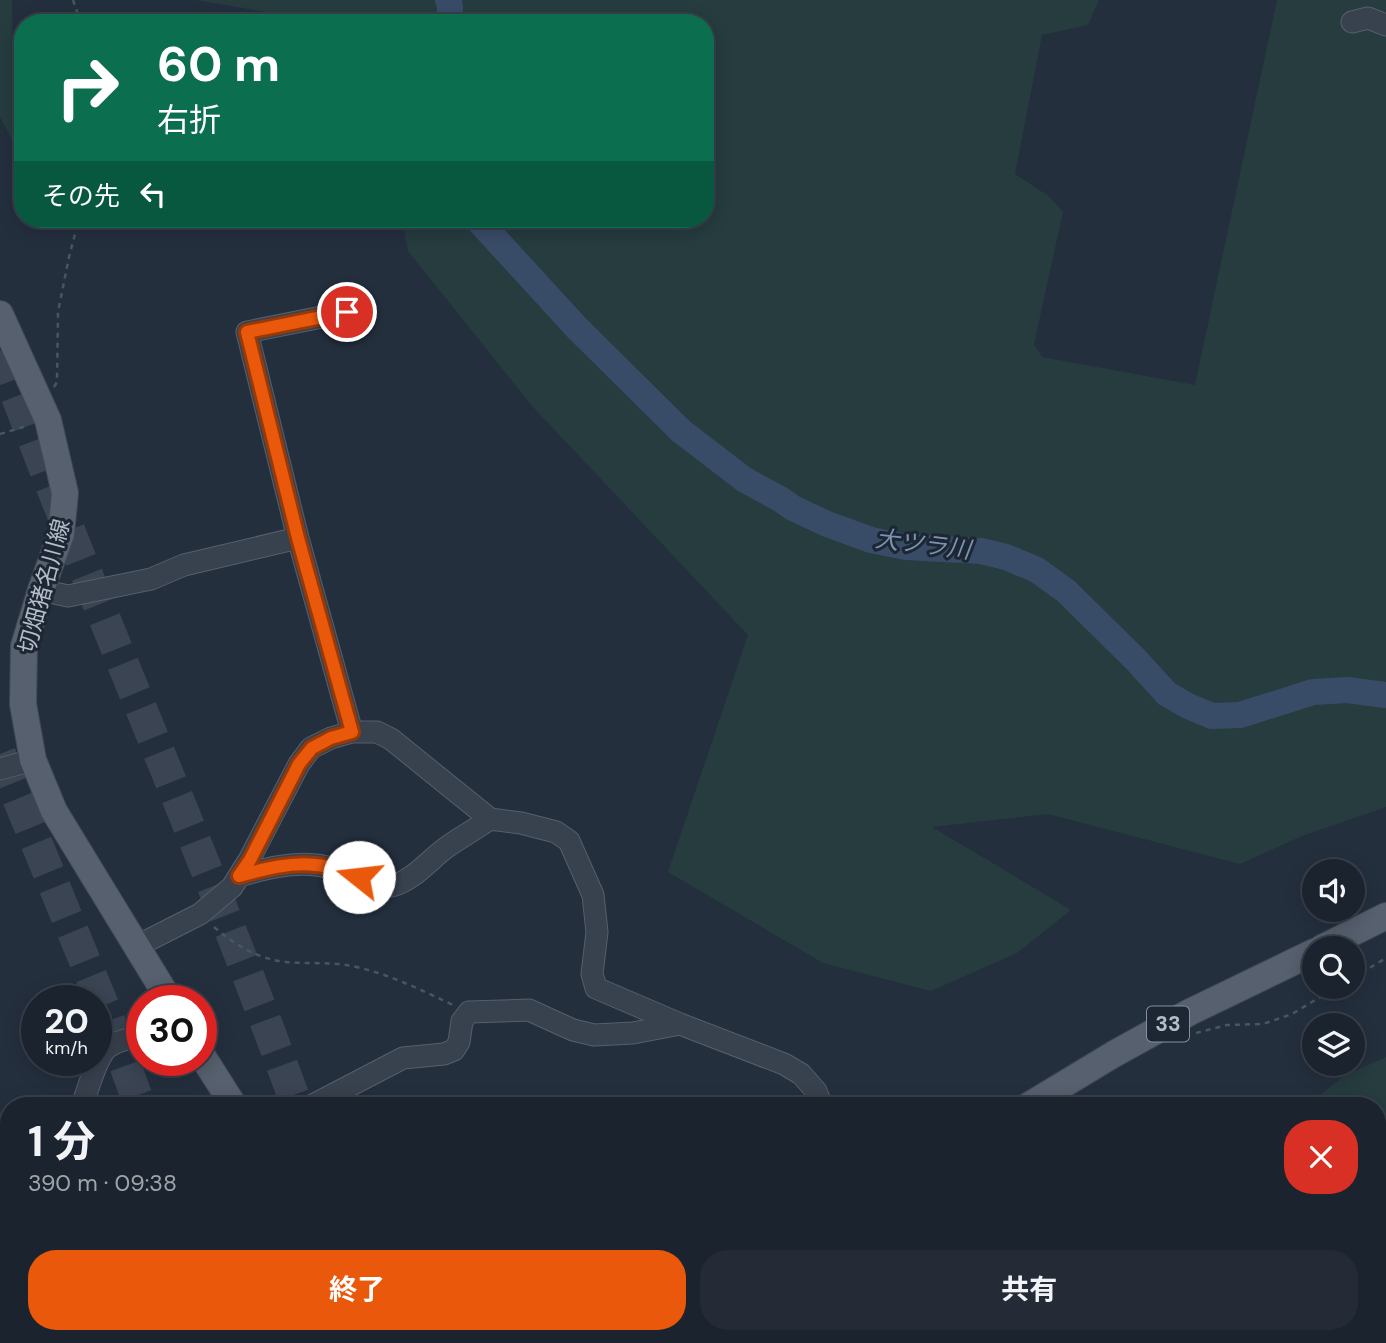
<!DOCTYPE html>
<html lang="ja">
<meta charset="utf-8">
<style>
:root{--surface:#1b232e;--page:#242b36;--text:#f1f3f6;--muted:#a0a4aa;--line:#39404a;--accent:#ea580c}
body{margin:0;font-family:"DM Sans","Noto Sans JP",sans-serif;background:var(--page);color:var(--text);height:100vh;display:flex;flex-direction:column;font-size:26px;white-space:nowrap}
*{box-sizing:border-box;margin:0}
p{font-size:23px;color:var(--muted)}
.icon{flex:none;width:38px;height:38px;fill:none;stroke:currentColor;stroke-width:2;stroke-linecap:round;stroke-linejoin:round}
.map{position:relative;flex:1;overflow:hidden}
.sheet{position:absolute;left:0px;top:1097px;width:1386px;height:247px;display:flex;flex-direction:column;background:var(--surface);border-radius:28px 28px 0 0;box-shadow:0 4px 18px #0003,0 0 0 2px var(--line)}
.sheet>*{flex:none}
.banner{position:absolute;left:14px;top:14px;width:700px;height:214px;border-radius:28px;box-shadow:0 4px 18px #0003,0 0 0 2px var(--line);background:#0b6e4f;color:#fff;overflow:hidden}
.controls{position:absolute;left:1302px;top:859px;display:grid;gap:14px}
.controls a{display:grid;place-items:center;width:63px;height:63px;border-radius:50%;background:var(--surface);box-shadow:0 4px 18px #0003,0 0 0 2px var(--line);font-size:35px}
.speed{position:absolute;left:21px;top:985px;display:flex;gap:14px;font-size:35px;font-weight:700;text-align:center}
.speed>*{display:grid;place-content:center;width:91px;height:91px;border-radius:50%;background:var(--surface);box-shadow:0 4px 18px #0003,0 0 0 2px var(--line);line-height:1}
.speed small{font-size:18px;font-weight:400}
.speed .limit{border:10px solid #d22;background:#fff;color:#111}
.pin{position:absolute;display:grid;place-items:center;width:60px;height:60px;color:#fff;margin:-30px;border:4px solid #fff;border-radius:50%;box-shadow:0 2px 7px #0007}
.me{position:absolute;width:77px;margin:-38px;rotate:286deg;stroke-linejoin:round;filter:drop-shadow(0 0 5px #0008)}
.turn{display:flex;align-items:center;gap:24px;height:147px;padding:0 28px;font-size:32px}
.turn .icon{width:91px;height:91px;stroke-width:2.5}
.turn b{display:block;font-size:49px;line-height:60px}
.then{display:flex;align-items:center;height:66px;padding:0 28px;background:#0003;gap:14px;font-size:26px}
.round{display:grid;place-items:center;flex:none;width:74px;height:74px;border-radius:28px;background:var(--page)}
.overview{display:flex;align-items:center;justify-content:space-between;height:119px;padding:0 28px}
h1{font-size:42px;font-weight:700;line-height:52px}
.primary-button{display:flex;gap:14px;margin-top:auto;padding:14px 28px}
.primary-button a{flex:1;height:80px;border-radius:28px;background:var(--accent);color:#fff;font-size:28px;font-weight:700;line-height:80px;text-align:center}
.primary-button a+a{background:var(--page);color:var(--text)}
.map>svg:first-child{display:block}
.green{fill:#263c3f}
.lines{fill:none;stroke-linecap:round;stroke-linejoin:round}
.river{stroke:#394c67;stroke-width:26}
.highway-tunnel{stroke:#3a4453;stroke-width:32;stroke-dasharray:32 16;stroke-linecap:butt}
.minor-casing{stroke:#565f6c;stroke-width:23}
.major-casing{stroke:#414a57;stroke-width:28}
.path{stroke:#44595c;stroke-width:2.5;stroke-dasharray:5 5;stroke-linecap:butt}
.minor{stroke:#38414e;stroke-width:21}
.major{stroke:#56606e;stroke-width:26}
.route-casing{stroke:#983908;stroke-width:18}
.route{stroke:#ea580c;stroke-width:12}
.labels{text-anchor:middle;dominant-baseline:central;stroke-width:6;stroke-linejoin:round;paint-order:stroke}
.shield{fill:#1d2633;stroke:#878f9c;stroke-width:2}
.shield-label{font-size:21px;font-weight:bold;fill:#b4bcc9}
.street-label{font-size:23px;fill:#b4bcc9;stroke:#1d2633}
.water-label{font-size:24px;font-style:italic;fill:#7c92b1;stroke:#1d2633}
</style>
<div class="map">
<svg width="1386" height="1343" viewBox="0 0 1386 1343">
<rect width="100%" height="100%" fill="#242f3e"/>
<path class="green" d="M 0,0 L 12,0 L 14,144 L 0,117 Z
M 196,0 L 1099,0 L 1088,25 L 1042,35 L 1015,174 L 1050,197 L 1063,212 L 1034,344 L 1042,357 L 1195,385 L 1277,0 L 1386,0 L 1386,807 L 1302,836 L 1240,864 L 1048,814 L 932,827 L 1071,910 L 1017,953 L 931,991 L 823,963 L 668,872 L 748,635 L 533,407 L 408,251 L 402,219 L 705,219 L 705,23 L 328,23 Z
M 1386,1057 L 1386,1224 L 1377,1221 L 1377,1106 L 1306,1106 L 1345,1075 Z"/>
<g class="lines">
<path class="river" d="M 448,0 L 450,6 L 449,23
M 477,219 L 577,328 L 681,431 L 745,480 L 780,499 L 793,508 L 827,524 L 871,540 L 906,547 L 981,551 L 1006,557 L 1037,570 L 1066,591 L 1136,660 L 1167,694 L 1188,706 L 1212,716 L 1240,715 L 1313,692 L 1347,690 L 1386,695"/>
<path class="highway-tunnel" d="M 0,351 C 94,605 205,852 297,1106
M 0,754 L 107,1015 L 140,1106
M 378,1335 L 381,1343"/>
<g class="minor-casing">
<path id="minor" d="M 1352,22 L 1368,18 L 1386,25
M 347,312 L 247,332 L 298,538 L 352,732
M 41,590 L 68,596 L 151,579 L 184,565 L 298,538
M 0,769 L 33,760
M 239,876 C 264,869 290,862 316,865 C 342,868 367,881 392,886 C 414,880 429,860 447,847 C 461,837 476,829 490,819
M 137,946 L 200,914 L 232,887 L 249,860 L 299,764 L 311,748 L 331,738 L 352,732 L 377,732 L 391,739 L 490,819 L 521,823 L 556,832 L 569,841 L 593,895 L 597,932 L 592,974 L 596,988 L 680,1024 L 784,1064 L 801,1074 L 816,1091 L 822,1106
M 82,1106 C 87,1092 96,1059 106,1049 C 115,1041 130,1038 142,1036
M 311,1106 L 403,1058 L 444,1054 L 454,1050 L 459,1042 L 462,1021 L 469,1012 L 529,1010 L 573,1030 L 594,1035 L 633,1033 L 680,1024
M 1377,1181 L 1386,1181
M 0,1315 L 9,1318
M 75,1335 L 130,1339 L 205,1339 L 243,1335
M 646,1335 L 647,1343
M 1065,1335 L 1065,1343
M 1325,1335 L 1327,1343
M 797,1343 L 810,1335"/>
</g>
<g class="major-casing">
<path id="major" d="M 0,314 L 48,420 L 65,493 L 61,534 L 41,590 L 24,646 L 23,704 L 33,760 L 54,811 L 170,1001
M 1322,948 L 1386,916
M 201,1054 L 234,1106
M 1028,1106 L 1114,1054 L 1190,1012 L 1314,952
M 364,1335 L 365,1343"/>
</g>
<path class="path" d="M 73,0 L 81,23
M 54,387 L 57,382 L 58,312 L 69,257 L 79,219
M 0,434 L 27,426
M 214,927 C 235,945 258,959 286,962 C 306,964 326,962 346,965 C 383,971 419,989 453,1005
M 1353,978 L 1386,958
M 1196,1033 L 1227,1025 L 1263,1024 L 1292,1014 L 1337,987"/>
<use href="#minor" class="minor"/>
<use href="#major" class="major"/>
</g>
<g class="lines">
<g class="route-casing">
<path id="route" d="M 347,312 L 247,332 L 298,538 L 352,732 L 331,738 L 312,748 L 299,764 L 250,860 L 239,876 C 264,869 290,862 316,865 C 330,866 345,872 359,877"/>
</g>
<use href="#route" class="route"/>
</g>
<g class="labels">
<rect class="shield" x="1147" y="1006.5" width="42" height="35" rx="5"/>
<g class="shield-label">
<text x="1168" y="1024">33</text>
</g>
<g class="street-label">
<text transform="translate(44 586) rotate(-75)">切畑猪名川線</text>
</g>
<g class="water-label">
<text transform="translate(923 544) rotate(7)">大ツラ川</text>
</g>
</g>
</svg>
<div class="controls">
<a><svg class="icon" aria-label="sound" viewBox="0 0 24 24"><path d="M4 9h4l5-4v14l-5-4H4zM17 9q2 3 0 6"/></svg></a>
<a><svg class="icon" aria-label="search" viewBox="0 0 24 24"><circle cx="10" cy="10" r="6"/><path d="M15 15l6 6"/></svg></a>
<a><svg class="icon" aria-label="layers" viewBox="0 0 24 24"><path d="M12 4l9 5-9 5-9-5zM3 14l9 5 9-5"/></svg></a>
</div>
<div class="speed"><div>20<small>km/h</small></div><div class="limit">30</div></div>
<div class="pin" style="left:347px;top:312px;background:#d93025"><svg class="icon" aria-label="arrive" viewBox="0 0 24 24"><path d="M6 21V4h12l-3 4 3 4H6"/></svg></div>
<svg class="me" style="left:359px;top:877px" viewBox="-20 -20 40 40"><circle r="19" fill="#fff"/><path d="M0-13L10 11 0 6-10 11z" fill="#ea580c"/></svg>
<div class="banner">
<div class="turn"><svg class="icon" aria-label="right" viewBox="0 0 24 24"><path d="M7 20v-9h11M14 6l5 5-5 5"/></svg><div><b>60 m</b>右折</div></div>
<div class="then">その先<svg class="icon" aria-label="left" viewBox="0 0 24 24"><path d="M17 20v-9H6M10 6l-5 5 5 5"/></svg></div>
</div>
<section class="sheet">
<div class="overview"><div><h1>1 分</h1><p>390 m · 09:38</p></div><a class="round" style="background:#d93025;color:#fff"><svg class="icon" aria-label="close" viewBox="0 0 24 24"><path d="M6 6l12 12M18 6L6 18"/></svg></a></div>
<div class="primary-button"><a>終了</a><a>共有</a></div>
</section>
</div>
